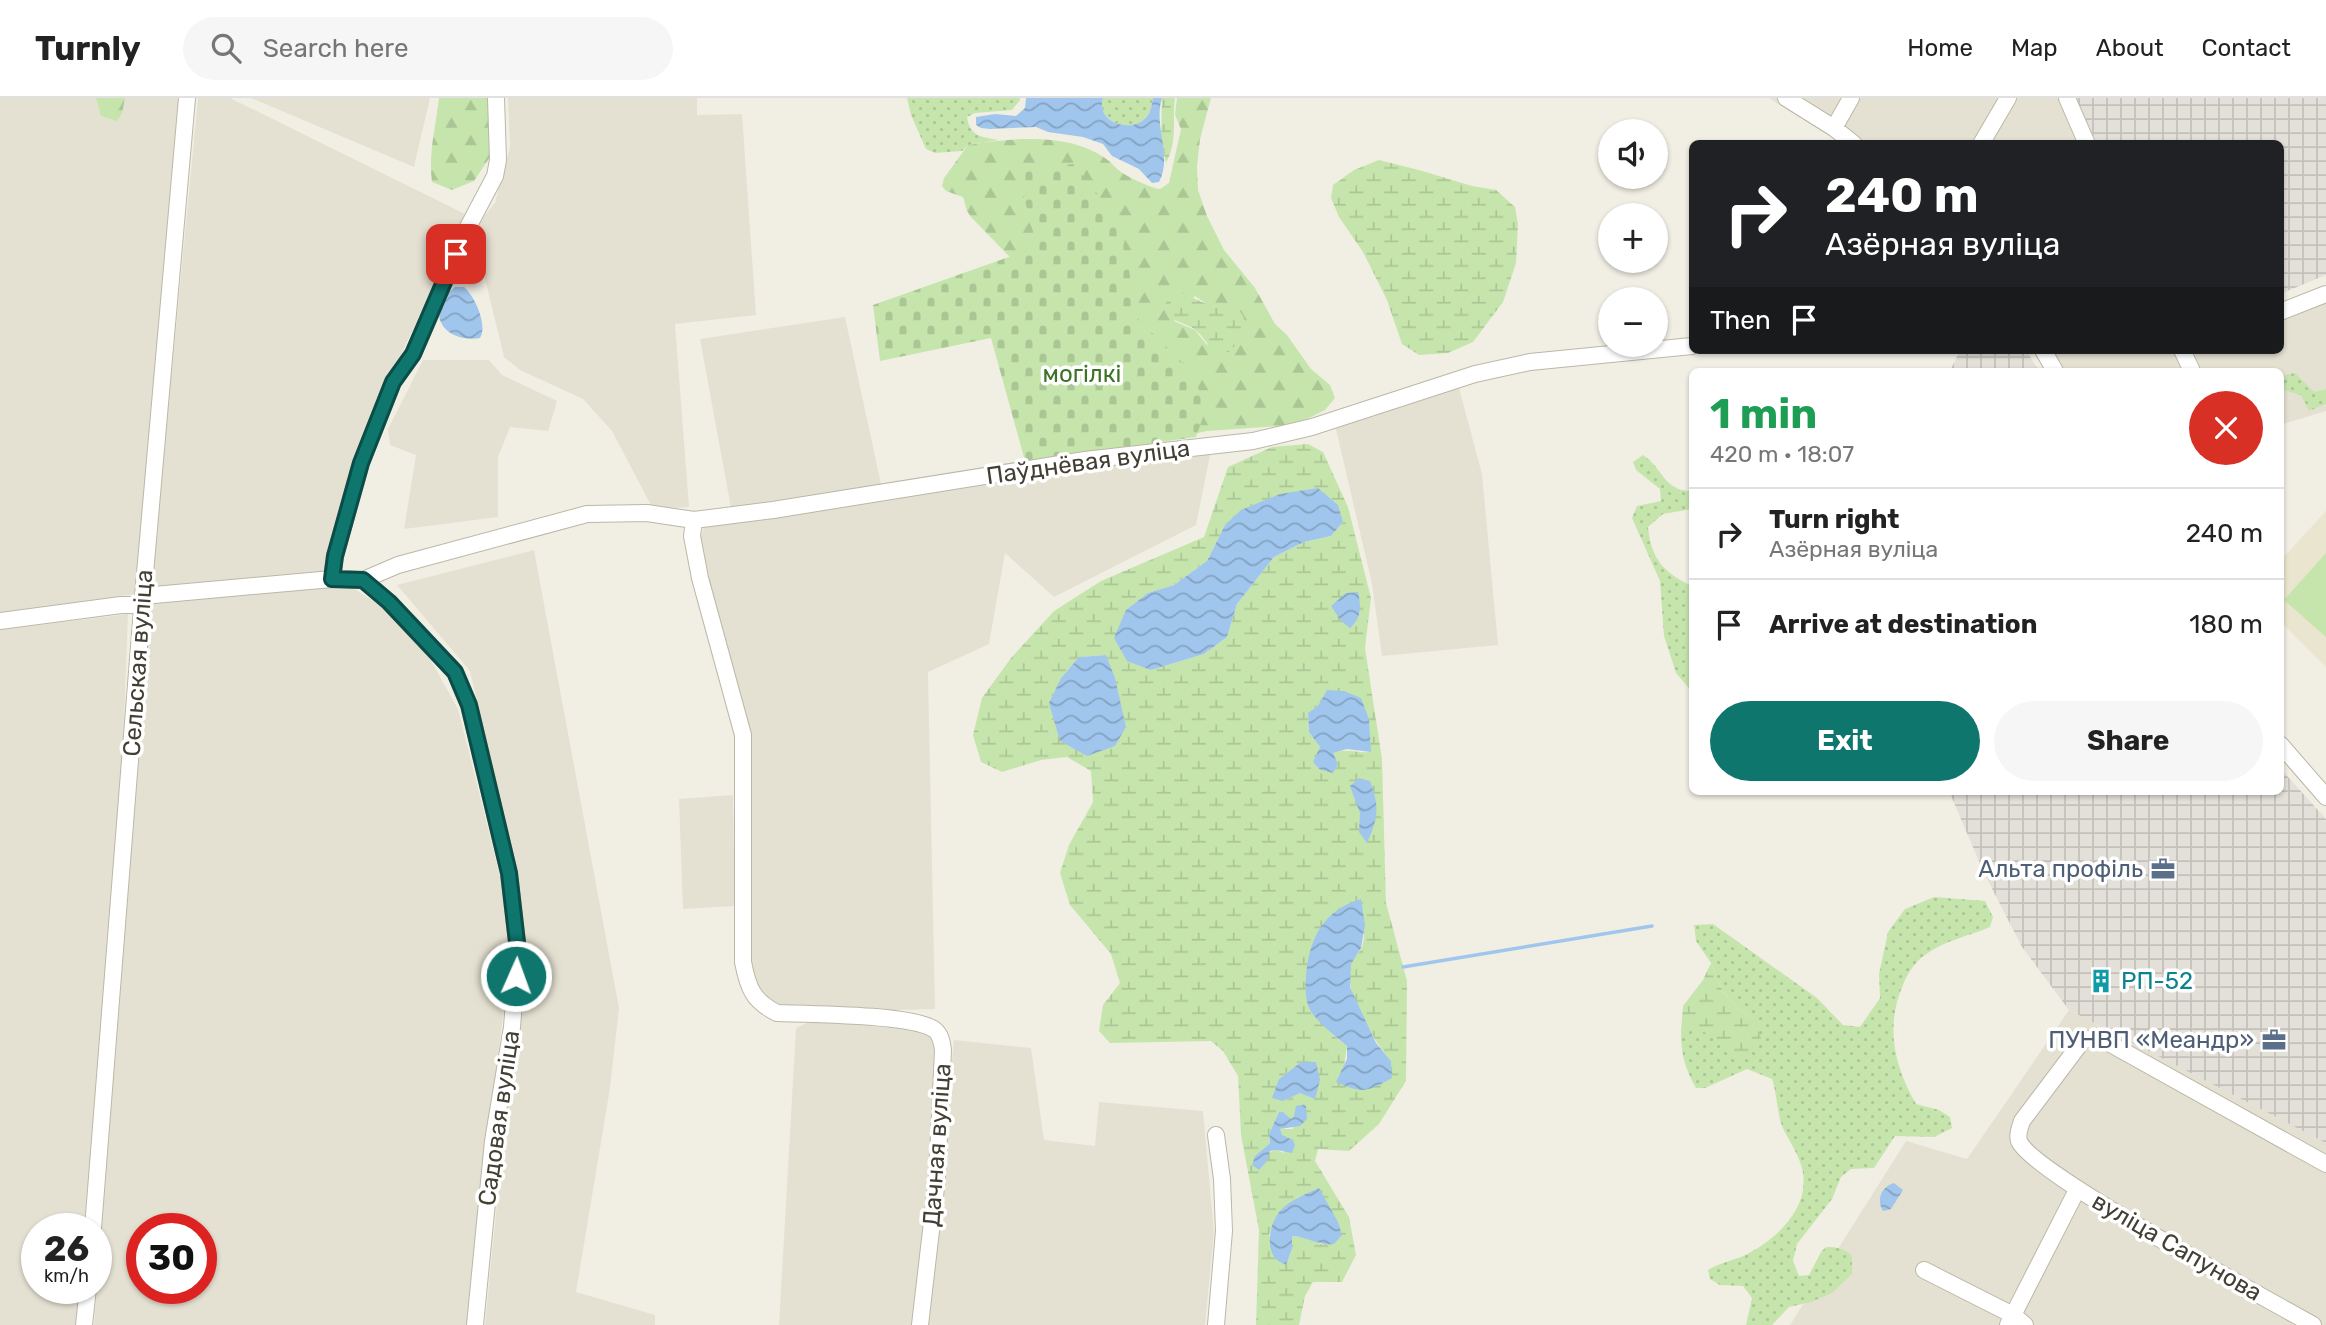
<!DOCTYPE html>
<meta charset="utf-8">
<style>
:root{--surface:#fff;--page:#f6f6f6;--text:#222;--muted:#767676;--line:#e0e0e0;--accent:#0f766e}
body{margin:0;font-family:Rubik,sans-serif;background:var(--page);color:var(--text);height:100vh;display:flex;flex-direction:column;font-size:26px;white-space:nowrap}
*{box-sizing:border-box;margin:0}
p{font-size:23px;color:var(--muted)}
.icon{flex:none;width:38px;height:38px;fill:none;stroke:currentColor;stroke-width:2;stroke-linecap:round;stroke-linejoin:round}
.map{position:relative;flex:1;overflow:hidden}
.panel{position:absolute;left:1689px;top:270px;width:595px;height:427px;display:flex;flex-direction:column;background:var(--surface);border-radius:10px;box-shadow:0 2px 5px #0004}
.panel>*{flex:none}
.guide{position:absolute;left:1689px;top:42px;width:595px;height:214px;border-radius:10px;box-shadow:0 2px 5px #0004;background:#202124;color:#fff;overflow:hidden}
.fabs{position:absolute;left:1598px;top:21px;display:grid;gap:14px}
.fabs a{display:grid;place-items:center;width:70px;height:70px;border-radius:50%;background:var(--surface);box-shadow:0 2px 5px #0004;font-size:35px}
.speed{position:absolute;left:21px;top:1115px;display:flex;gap:14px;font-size:35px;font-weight:700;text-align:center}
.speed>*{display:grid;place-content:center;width:91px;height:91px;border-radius:50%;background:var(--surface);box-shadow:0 2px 5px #0004;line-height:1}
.speed small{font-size:18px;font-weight:400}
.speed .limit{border:10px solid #d22;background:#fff;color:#111}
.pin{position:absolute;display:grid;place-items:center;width:60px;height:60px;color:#fff;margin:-30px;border-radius:14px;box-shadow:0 4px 10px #0006}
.me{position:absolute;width:77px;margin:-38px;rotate:2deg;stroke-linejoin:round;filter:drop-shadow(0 0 5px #0008)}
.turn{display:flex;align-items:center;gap:24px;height:147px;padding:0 21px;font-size:32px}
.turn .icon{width:91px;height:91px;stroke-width:2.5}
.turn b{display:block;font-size:49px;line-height:60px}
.then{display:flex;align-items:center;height:66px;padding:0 21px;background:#0003;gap:14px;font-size:26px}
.round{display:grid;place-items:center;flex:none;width:74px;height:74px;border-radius:37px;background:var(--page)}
.head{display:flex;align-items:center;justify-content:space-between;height:119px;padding:0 21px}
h1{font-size:42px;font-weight:700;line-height:52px;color:#1e9e55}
.button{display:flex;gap:14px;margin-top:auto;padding:14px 21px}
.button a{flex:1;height:80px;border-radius:42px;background:var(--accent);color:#fff;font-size:28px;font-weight:700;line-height:80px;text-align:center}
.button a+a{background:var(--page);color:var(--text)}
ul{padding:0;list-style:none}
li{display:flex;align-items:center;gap:21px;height:91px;padding:0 21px;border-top:2px solid var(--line)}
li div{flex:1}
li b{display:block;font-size:26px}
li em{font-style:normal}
header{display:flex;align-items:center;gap:42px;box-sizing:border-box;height:98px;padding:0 35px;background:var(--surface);border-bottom:2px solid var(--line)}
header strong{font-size:33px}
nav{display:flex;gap:38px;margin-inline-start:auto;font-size:24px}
.search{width:490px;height:63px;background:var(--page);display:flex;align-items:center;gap:18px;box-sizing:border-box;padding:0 24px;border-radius:38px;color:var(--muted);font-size:26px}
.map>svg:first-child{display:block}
.residential{fill:#e5e1d2;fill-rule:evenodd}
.industrial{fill:url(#industrial-grid)}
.education{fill:#eae5ce}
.grass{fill:url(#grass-dots)}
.forest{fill:url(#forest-firs);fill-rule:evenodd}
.wetland{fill:url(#wetland-marsh);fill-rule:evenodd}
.cemetery{fill:url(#cemetery-stones)}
.pitch{fill:#c6e5ad}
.water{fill:url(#water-waves)}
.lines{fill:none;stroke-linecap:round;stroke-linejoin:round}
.stream{stroke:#a0c6ed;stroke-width:3.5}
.minor-casing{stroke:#bcb7a7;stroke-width:18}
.minor{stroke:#fff;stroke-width:16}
.route-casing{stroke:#0a4d48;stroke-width:18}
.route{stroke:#0f766e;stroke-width:12}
.labels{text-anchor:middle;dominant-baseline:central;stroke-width:7;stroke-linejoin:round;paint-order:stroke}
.park-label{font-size:24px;fill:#3e7229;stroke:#fff}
.street-label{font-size:24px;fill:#433f34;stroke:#fff}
.service-label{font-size:24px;fill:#4e5e75;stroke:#fff;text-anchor:end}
.culture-label{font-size:24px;fill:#0d838f;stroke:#fff;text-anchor:start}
</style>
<header>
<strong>Turnly</strong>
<div class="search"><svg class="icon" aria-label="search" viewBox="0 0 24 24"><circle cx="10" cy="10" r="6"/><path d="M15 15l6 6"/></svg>Search here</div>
<nav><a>Home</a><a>Map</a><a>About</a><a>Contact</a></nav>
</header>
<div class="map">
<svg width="2326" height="1227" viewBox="0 0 2326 1227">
<defs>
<pattern id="industrial-grid" width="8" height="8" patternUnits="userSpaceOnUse" patternTransform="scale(1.75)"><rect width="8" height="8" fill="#e3e0d9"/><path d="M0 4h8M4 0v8" fill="none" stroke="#c4c1bb"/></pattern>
<pattern id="grass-dots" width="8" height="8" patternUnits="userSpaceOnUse" patternTransform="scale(1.75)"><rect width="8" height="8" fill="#c6e5ad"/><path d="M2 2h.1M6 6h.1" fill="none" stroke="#abc695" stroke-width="1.8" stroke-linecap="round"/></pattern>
<pattern id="forest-firs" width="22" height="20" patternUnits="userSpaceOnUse" patternTransform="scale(1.75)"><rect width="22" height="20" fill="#c6e5ad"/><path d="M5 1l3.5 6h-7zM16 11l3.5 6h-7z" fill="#abc695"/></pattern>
<pattern id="wetland-marsh" width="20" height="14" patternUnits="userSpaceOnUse" patternTransform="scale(1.75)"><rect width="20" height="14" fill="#c6e5ad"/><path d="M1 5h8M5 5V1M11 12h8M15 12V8" fill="none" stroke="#abc695"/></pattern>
<pattern id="cemetery-stones" width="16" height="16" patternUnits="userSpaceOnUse" patternTransform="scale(1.75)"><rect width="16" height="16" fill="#c6e5ad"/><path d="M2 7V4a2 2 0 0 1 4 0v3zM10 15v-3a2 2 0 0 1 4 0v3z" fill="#abc695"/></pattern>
<pattern id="water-waves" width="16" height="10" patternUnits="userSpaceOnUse" patternTransform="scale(1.75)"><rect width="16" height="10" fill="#a0c6ed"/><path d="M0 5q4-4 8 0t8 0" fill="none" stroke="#84a2c1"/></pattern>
</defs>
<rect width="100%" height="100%" fill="#f1efe4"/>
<path class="residential" d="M 0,0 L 182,0 L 135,496 L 0,515 Z
M 198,0 L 230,0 L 467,117 L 371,320 L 326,476 L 151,491 Z
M 251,0 L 430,0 L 414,69 Z
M 508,0 L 697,0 L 697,17 L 742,16 L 756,217 L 675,226 L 689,409 L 653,411 L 612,333 L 583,301 L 520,272 L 504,259 L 473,131 L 495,105 L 510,49 Z
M 1769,0 L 2071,0 L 2092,45 L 1840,45 Z
M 2326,204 L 2326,313 L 2280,327 L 2280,273 L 2045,273 L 2032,252 L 2190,252 L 2192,255 L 2201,252 L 2280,252 L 2280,222 Z
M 845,219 L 881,386 L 731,410 L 700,241 Z
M 423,262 L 489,262 L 502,277 L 557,303 L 548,333 L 510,329 L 498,359 L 498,419 L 404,431 L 416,357 L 390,347 L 388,331 Z
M 1459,290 L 1482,376 L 1498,547 L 1382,558 L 1372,486 L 1335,327 Z
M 1211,352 L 1196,427 L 1054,499 L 1005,455 L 989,546 L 928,574 L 935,911 L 855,913 L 780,910 L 762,902 L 749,873 L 748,646 L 699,444 L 704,429 Z
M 534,452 L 619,910 L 610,990 L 576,1194 L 655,1217 L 655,1227 L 485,1227 L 502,1054 L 527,864 L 507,729 L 470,573 L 397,487 Z
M 330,488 L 353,490 L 381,508 L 429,559 L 458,611 L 504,794 L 509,871 L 479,1108 L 469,1227 L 94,1227 L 151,506 ZM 142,1130 L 201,1130 L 201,1190 L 142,1190 Z
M 128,516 L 120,725 L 85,1130 L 37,1130 L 37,1190 L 80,1190 L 77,1227 L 0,1227 L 0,532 Z
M 733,697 L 735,808 L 683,811 L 679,701 Z
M 2069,912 L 2326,1045 L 2326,1227 L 1790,1227 L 1906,1043 L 1967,1061 Z
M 813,922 L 927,934 L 937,947 L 927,1122 L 913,1227 L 779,1227 L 796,930 Z
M 954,942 L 1031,950 L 1044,1042 L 1095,1048 L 1099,1004 L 1203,1013 L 1214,1134 L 1205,1227 L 925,1227 Z"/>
<path class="industrial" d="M 2075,0 L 2326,0 L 2326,177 L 2280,196 L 2280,46 L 2097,45 Z
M 1960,252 L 2026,252 L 2039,273 L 1950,273 Z
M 2280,670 L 2326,721 L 2326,1045 L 2069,912 L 2022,849 L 1984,775 L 1949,693 L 2280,693 Z"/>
<path class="education" d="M 2326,413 L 2326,569 L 2280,523 L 2280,463 Z"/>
<path class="grass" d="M 907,0 L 1020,0 L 1020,2 L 1012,12 L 975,15 L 967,19 C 970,39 982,39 999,42 L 968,47 L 962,53 L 935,55 L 926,51 L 911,17 Z
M 1103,0 L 1153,0 C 1152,5 1151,13 1148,17 C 1135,37 1095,26 1103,0 Z
M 2295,275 L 2314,294 L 2326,291 L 2326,306 L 2309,313 L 2301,297 L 2280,291 L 2280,278 Z
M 1643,357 C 1664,371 1663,393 1692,393 L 1692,411 L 1663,416 L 1648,429 C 1651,461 1664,475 1692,488 L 1692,594 L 1676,575 L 1664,538 L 1660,483 L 1632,420 L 1637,408 L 1661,403 L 1660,391 L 1636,372 L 1633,364 Z
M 1934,799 L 1985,803 L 1993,819 L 1990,829 C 1969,838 1943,843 1925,857 C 1915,864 1907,876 1903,887 C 1885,928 1894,968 1916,1006 L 1939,1012 L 1950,1019 L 1952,1030 L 1934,1039 L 1895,1038 L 1874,1070 L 1851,1071 L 1841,1079 L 1832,1101 L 1797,1146 L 1793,1163 L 1799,1178 L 1809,1177 L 1821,1154 L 1826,1149 C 1837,1149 1844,1150 1852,1158 L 1852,1176 L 1832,1195 L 1811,1204 L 1789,1209 L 1772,1227 L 1746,1227 L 1752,1200 L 1743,1188 L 1720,1187 L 1710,1181 L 1708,1172 C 1720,1165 1731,1163 1743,1158 C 1777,1142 1814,1107 1801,1067 C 1797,1053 1788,1042 1782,1028 C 1777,1014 1777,996 1772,981 L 1747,971 L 1705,990 L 1696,990 C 1685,971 1681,956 1681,934 C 1707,927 1717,940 1734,959 L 1753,922 L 1736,908 L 1723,894 L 1711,865 L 1696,843 L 1694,827 L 1713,826 L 1817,900 L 1843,927 L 1860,929 L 1880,900 L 1879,876 L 1888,834 L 1905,811 Z"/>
<path class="forest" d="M 96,0 L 125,0 L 122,15 L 117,23 L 101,18 Z
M 439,0 L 491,0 L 490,59 L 474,83 L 452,92 L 432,84 C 428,56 436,28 439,0 Z
M 1177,0 L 1211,0 L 1200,41 L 1197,69 L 1198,92 L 1207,118 L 1224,152 L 1255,190 L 1275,226 L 1287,237 L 1311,271 L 1330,287 L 1335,300 L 1325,312 L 1307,321 L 1281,328 L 1207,333 L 1094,358 L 1033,183 L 971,119 L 967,113 L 963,99 L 946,93 L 942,88 L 944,80 L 968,47 C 1010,40 1068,34 1105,60 C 1111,64 1115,70 1121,74 C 1128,79 1153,91 1160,91 L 1169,85 L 1181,31 L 1175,17 ZM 1195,198 L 1208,207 L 1228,207 L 1207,247 L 1195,232 L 1174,223 Z"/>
<path class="wetland" d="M 1162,0 L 1175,0 C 1172,25 1178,41 1166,65 L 1161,42 Z
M 1379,62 L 1419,72 L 1472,88 L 1496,92 L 1515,109 L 1518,126 L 1516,165 L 1503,204 L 1473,244 L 1448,255 L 1419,257 L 1402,246 L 1387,202 L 1363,154 L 1339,119 L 1331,100 L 1333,87 L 1354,72 Z
M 1182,195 C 1192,198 1198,203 1207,206 C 1213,209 1222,205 1229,207 C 1255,216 1244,240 1229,254 C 1205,253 1209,242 1194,231 C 1180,222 1156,222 1169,198 Z
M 1308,346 L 1323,354 L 1348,409 L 1371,500 L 1365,550 L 1382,661 L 1386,805 L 1407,883 L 1406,983 L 1379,1026 L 1349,1053 L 1318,1051 L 1315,1063 L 1349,1119 L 1356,1157 L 1342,1184 L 1313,1184 L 1305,1198 L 1299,1227 L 1256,1227 L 1259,1132 L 1241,1037 L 1238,978 L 1223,953 L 1211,943 L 1110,945 L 1099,933 L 1103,907 L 1120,885 L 1111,856 L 1070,807 L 1060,775 L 1069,747 L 1093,704 L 1091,673 L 1067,659 L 1041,662 L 1002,674 L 981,664 L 973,637 L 982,600 L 1011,560 L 1054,513 L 1101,483 L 1204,439 L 1228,369 L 1272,349 ZM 1343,424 L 1331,438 L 1304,444 L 1274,459 L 1237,506 L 1227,539 L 1204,556 L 1151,572 L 1148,495 L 1174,487 L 1207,463 L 1225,427 ZM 1106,557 L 1126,629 L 1061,580 L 1079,559 ZM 1318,608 L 1369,621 L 1370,654 C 1355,655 1348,650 1332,655 L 1338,666 L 1318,655 L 1320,649 L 1309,634 L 1308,616 ZM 1361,814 C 1364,826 1366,840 1361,851 C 1358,856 1353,860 1351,865 C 1341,892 1374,943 1391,963 L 1344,969 L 1347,948 L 1334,938 L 1312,914 ZM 1301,964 L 1299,995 L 1283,1003 L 1279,981 ZM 1279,1014 L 1283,1014 L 1291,1022 L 1294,1018 L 1293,1031 L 1280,1031 L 1284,1055 L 1277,1052 L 1255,1058 L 1270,1045 L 1269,1036 ZM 1299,1099 L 1323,1147 L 1305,1139 L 1292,1138 L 1292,1151 L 1286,1167 L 1269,1137 L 1278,1115 Z
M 1711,865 L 1723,894 L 1736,908 L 1753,922 L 1761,940 L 1752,954 L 1733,959 C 1717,940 1707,928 1681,934 L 1683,908 L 1703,882 Z"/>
<path class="cemetery" d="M 1073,66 L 1121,125 L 1137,220 L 1192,274 L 1206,310 L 1196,339 L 1025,363 L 991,240 L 880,263 L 873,207 L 1037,149 L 1017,72 Z"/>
<path class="pitch" d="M 2326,455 L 2326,539 L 2284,502 Z"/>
<path class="water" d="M 1026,0 L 1103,0 C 1095,26 1135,37 1148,17 C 1151,13 1152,5 1153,0 L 1162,0 C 1153,28 1173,58 1159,84 L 1152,85 L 1139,71 L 1112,58 L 1103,46 L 1083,39 L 1048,34 L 1036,29 L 990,31 L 981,30 L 976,27 L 976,19 L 995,16 L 1016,18 L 1025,10 Z
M 455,189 L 464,189 C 475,198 488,228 480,240 C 443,246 423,213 455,189 Z
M 1318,390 L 1338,407 L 1343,424 L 1331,438 L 1304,444 L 1274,459 L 1237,506 L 1227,539 L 1204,556 L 1151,572 L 1127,563 L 1114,540 L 1126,512 L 1148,495 L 1174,487 L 1207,463 L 1225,427 L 1241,412 L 1280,396 Z
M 1358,494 C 1361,507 1362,520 1350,530 L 1341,523 L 1331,508 L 1346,495 Z
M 1106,557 L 1115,580 L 1126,629 L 1115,648 L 1087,658 L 1060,643 L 1049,605 L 1061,580 L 1079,559 Z
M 1327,592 L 1344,593 L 1361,600 L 1369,621 L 1371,654 L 1347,651 L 1333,655 L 1338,666 L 1333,675 L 1319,671 L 1313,664 L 1320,649 L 1309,634 L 1308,615 L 1318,608 Z
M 1359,680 L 1370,683 C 1380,709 1378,720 1367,745 L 1359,734 L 1360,715 L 1350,688 Z
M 1361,801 L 1365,827 L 1361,850 L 1351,866 L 1350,889 L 1376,945 L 1391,963 L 1392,980 C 1367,994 1363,996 1336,984 L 1347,961 L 1347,948 C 1337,940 1319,925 1312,915 C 1305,905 1305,890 1306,878 C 1309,841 1323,812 1361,801 Z
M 1301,964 L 1316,964 L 1320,982 L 1315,1001 L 1300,995 L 1283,1003 L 1272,1000 L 1279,981 Z
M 1301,1007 L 1306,1008 L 1307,1021 L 1300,1028 L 1280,1031 L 1282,1037 L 1293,1042 L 1295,1047 L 1292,1055 L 1277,1052 L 1270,1053 L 1267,1063 L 1259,1072 L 1252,1067 L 1255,1058 L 1270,1045 L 1269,1036 L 1279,1014 L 1283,1014 L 1291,1021 L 1294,1018 L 1296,1008 Z
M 1894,1085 L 1903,1092 L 1891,1111 L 1883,1113 C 1876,1102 1881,1089 1894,1085 Z
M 1319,1090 L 1338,1124 L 1342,1137 L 1334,1146 C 1319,1148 1308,1139 1292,1138 L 1292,1151 L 1286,1167 C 1283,1165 1279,1164 1276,1161 C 1265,1150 1270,1124 1280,1113 C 1290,1102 1306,1096 1319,1090 Z"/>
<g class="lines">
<path class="stream" d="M 1403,869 L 1652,828"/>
<g class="minor-casing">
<path id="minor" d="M 1786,0 L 1834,30 L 1854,46
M 2067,0 L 2087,46
M 1834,30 L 1851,0
M 1981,46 L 2008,0
M 2280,214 L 2326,196
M 2043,252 L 2055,273
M 2182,252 L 2192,273
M 694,422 L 692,438 L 700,480 L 743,637 L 743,864 C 748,890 753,903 777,915 C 807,916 915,916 935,932 C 941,937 942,945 943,952 L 937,1081 L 920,1227
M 332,481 L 335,458 L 361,365 L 393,284 L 413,256 L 467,131 L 495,78 L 498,62 L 496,0
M 363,482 L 389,504 L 455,574 L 469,607 L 509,775 L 518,853 L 512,929 L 493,1043 L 475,1227
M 143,498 L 332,481 L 363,482 L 398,467 L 587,416 L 647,415 L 694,422 L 773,412 L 1085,362 L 1253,343 L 1312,329 L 1475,276 L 1530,264 L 1692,248
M 0,523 L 121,507 L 143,507
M 2280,646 L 2326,699
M 93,1130 L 143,498 L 187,0
M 1924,1172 L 2013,1217 L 2025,1227
M 84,1227 L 88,1190
M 1216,1227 L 1224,1133 L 1222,1081 L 1216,1037
M 2008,1227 L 2077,1092
M 2313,1227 C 2270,1202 2031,1075 2019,1043 C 2017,1037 2020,1029 2022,1023 L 2083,942 L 2098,939 L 2326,1066"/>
</g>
<use href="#minor" class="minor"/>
</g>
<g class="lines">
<g class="route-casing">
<path id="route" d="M 456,156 L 413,256 L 393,284 L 361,365 L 335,458 L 332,481 L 363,482 L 389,504 L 455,574 L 469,607 L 509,775 L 518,853 L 516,878"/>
</g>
<use href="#route" class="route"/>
</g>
<defs>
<g id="office-bare" transform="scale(1.89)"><path d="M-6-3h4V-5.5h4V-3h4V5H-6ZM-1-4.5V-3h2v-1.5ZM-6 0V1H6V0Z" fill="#5c6f8a" stroke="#fff" stroke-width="2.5" paint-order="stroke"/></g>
<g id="building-bare" transform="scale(1.89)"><path d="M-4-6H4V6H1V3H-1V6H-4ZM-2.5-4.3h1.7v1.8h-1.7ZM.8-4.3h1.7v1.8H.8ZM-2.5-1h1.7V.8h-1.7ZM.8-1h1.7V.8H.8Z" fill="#0f9aa8" stroke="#fff" stroke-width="2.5" paint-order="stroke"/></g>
</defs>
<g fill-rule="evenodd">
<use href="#office-bare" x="2163" y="771"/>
<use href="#building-bare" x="2101" y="883"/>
<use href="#office-bare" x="2274" y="942"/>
</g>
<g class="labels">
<g class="park-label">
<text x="1082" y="276">могілкі</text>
</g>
<g class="street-label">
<text transform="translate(1088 364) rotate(-8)">Паўднёвая вуліца</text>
<text transform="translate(138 565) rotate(-86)">Сельская вуліца</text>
<text transform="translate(499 1020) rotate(-82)">Садовая вуліца</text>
<text transform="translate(937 1047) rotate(-86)">Дачная вуліца</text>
<text transform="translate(2177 1149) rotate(30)">вуліца Сапунова</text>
</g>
<g class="service-label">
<text x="2143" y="771">Альта профіль</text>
<text x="2254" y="942">ПУНВП «Меандр»</text>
</g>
<g class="culture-label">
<text x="2121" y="883">РП-52</text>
</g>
</g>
</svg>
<div class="fabs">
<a><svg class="icon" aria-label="sound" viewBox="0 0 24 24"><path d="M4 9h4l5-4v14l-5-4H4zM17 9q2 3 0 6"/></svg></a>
<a>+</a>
<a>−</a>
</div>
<div class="speed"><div>26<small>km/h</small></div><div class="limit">30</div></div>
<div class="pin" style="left:456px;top:156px;background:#d93025"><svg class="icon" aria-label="arrive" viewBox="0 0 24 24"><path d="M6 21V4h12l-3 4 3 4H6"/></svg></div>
<svg class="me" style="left:516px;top:878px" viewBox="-20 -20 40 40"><circle r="17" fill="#0f766e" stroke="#fff" stroke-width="3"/><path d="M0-11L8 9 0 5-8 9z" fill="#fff"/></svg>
<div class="guide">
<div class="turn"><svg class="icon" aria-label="right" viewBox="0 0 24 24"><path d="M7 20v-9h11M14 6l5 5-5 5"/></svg><div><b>240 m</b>Азёрная вуліца</div></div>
<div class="then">Then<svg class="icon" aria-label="arrive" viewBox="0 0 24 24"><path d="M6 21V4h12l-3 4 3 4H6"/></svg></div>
</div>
<section class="panel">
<div class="head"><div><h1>1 min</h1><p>420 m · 18:07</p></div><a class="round" style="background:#d93025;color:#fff"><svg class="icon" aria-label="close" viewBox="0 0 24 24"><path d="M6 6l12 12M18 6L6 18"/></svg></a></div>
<ul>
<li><svg class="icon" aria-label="right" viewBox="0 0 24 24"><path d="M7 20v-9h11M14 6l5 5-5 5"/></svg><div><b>Turn right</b><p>Азёрная вуліца</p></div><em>240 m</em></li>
<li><svg class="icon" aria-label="arrive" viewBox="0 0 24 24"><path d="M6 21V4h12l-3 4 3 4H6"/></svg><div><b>Arrive at destination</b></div><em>180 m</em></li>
</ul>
<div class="button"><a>Exit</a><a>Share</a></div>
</section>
</div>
